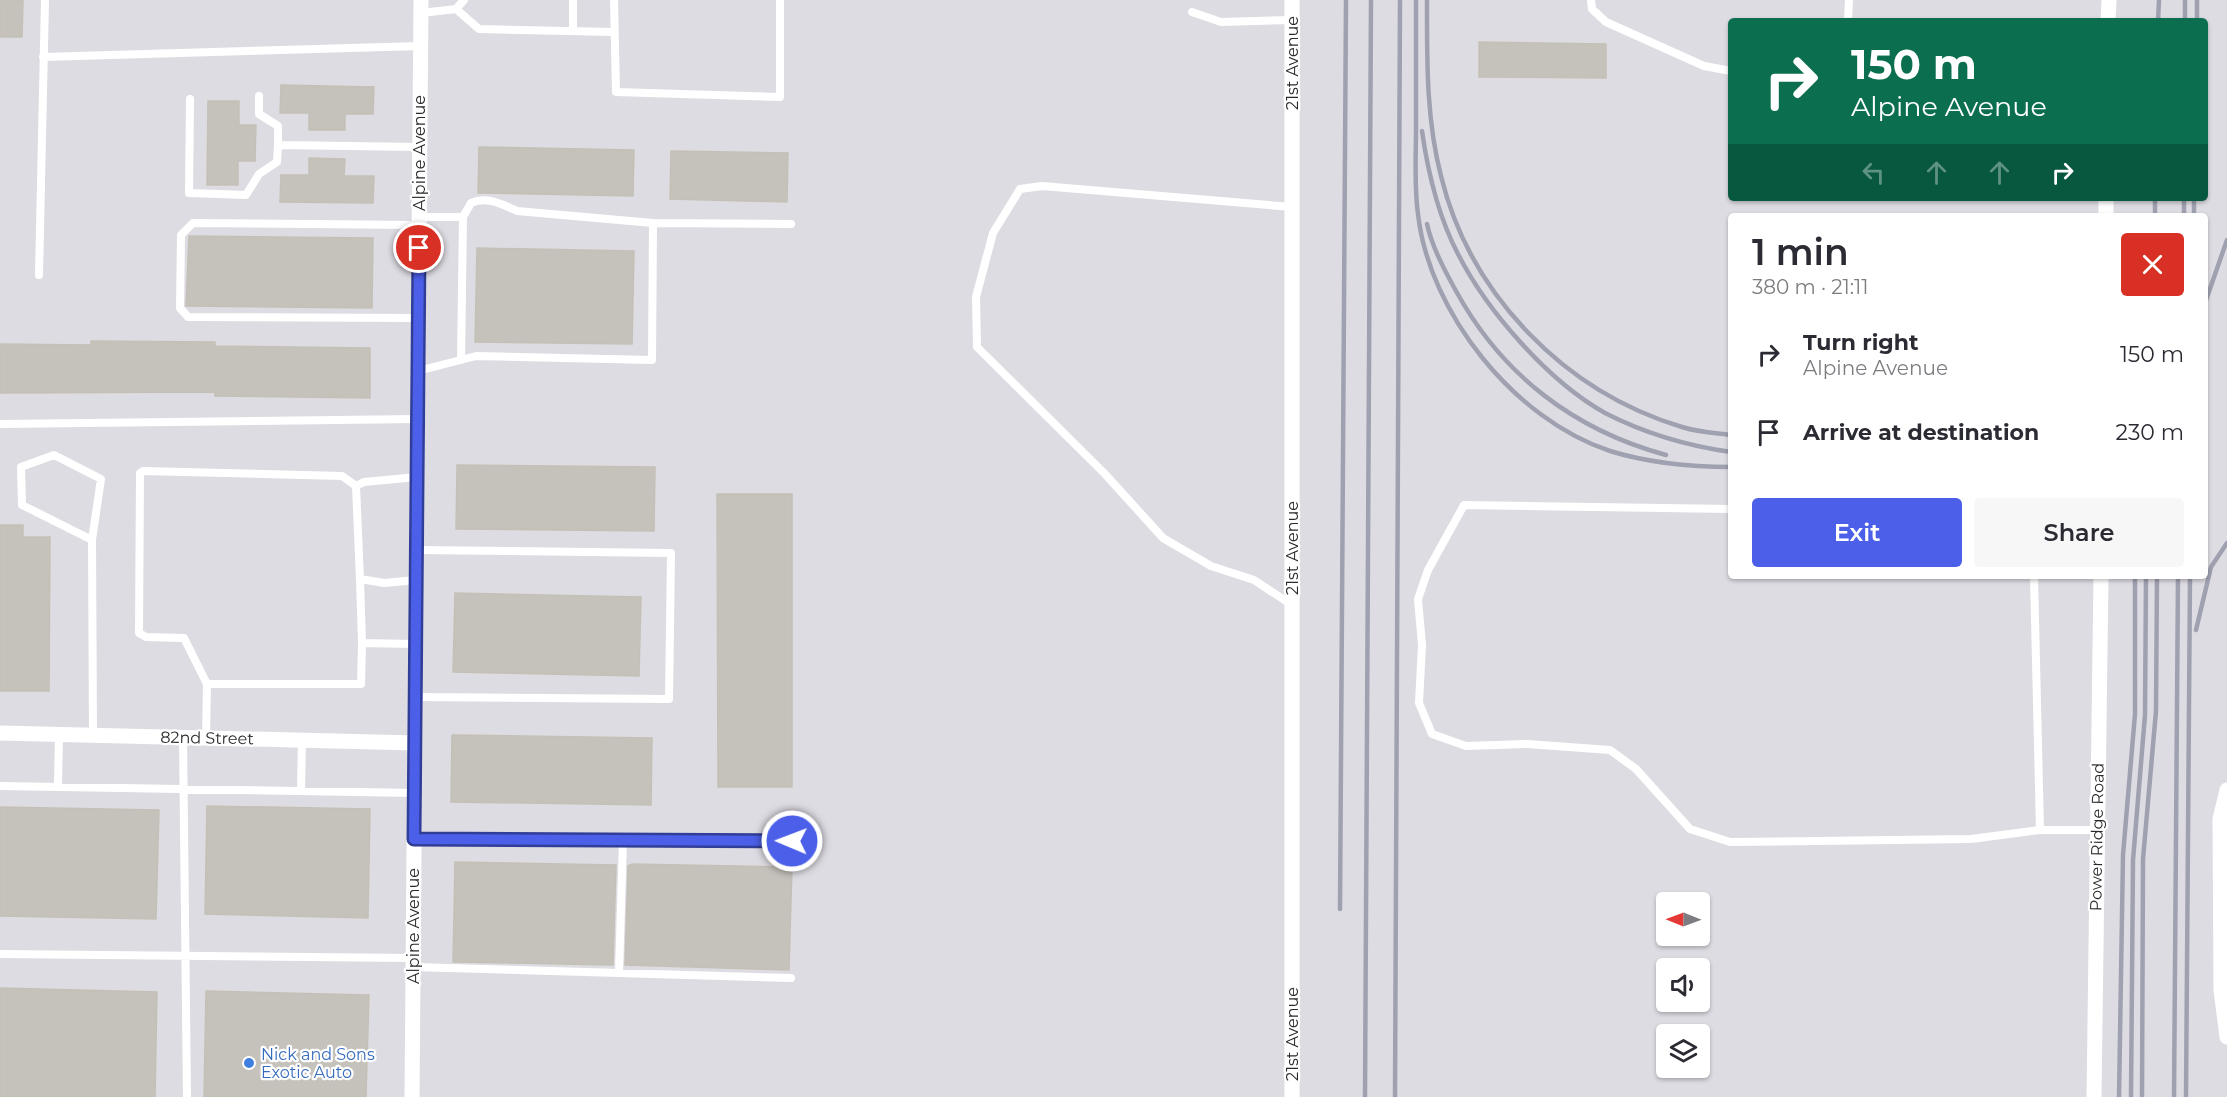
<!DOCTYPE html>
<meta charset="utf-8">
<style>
:root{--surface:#fff;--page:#f7f7f7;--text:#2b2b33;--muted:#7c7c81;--accent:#4b5fe8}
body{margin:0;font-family:Montserrat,sans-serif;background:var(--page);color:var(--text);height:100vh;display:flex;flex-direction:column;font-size:22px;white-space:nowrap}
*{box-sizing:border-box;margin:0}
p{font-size:20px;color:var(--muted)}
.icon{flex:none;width:33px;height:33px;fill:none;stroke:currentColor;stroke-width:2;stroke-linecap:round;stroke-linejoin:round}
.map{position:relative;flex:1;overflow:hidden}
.side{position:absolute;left:1728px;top:213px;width:480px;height:366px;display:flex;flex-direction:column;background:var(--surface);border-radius:6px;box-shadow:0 2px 4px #0004}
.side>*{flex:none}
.hud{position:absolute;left:1728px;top:18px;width:480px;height:183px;border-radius:6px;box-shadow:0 2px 4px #0004;background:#0b6e4f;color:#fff;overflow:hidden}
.needle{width:39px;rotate:271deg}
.tools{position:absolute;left:1656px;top:892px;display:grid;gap:12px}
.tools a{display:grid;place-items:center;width:54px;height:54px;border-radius:6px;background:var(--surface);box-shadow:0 2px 4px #0004;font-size:30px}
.pin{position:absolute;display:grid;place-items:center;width:51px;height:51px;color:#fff;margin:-26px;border:3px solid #fff;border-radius:50%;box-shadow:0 2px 6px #0007}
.me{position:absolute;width:66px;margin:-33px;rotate:271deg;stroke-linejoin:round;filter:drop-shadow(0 0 4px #0008)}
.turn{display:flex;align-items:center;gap:21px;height:126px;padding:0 24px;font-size:27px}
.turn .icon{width:78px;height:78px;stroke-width:2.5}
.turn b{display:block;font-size:42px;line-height:51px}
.lanes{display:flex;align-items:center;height:57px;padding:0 24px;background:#0003;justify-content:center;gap:30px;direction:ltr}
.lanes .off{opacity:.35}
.round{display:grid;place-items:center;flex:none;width:63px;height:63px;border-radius:6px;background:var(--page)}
.headline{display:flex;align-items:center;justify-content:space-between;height:102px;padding:0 24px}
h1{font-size:36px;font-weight:600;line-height:45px}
.primary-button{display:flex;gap:12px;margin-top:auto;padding:12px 24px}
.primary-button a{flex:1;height:69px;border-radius:6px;background:var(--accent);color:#fff;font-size:24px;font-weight:600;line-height:69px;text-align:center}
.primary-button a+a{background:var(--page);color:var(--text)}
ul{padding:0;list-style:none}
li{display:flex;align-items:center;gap:18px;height:78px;padding:0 24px}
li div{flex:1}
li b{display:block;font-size:22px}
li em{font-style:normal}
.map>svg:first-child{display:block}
.industrial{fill:#dedce3;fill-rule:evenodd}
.building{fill:#c5c1bb;stroke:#c5c0b6;stroke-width:1.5}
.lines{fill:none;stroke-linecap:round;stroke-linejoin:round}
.lane{stroke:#fff;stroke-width:8}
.street{stroke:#fff;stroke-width:15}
.rail{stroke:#9fa1b1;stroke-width:4.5}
.route-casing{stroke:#313e97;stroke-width:15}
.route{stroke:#4b5fe8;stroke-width:10}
.shop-dot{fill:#3f7fe0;stroke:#fff;stroke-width:2}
.labels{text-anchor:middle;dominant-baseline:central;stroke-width:4.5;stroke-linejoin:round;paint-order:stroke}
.street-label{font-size:16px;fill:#292929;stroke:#fff}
.shop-label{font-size:16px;fill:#366cbe;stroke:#fff;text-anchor:start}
</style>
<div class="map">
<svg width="2227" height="1097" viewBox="0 0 2227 1097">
<rect width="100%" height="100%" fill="#eae4dc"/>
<path class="industrial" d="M 0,0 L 2227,0 L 2227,1097 L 0,1097 ZM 1731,21 L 2205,21 L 2205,198 L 1731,198 ZM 1731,216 L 2205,216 L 2205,576 L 1731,576 ZM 1666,903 L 1700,903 L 1700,936 L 1666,936 ZM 1666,969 L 1700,969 L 1700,1002 L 1666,1002 ZM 1666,1035 L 1700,1035 L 1700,1068 L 1666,1068 Z"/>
<path class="building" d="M 0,0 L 23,0 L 22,37 L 0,37 Z
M 1479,42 L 1606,44 L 1606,78 L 1479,77 Z
M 281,85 L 374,87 L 373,114 L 345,114 L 345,130 L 309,130 L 309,113 L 280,113 Z
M 208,101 L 239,101 L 239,125 L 256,125 L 255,161 L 238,161 L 238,185 L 207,185 Z
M 479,147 L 634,150 L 633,196 L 478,193 Z
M 671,151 L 788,153 L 787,202 L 670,199 Z
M 309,158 L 345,159 L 344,176 L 374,176 L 373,203 L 280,202 L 281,175 L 309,175 Z
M 189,236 L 373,238 L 372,308 L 186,306 Z
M 477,248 L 634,251 L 632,344 L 475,342 Z
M 91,341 L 215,342 L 215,346 L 370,348 L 370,398 L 215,396 L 215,392 L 0,393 L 0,344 L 91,345 Z
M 457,465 L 655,467 L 654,531 L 456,529 Z
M 717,494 L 792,494 L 792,787 L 718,787 Z
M 0,525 L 23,525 L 23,537 L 50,537 L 49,691 L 0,691 Z
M 455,593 L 641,597 L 639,676 L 453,672 Z
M 452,735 L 652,738 L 651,805 L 451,802 Z
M 207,806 L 370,809 L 368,918 L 205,914 Z
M 0,807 L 159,810 L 156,919 L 0,916 Z
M 455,862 L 616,865 L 613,965 L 453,962 Z
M 632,864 L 792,867 L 789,970 L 625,965 L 628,866 Z
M 0,988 L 157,992 L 155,1097 L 0,1097 Z
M 206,991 L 369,995 L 366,1097 L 204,1097 Z"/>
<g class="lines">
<path class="lane" d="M 614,0 L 616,92 L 780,97 L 780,0
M 1591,0 L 1592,9 L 1606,22 L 1704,66 L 1731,71
M 456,9 L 464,0
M 1192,12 L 1221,22 L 1292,20
M 421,13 L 456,9 L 479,29 L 614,32
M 1848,21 L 1849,0
M 573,31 L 573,0
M 43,57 L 420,46
M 259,96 L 259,114 L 278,126 L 278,145 L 419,147
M 190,99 L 189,193 L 246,195 L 259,174 L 277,162 L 278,145
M 419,217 L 463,217 L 471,203 C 487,196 502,204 517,211 L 653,223 L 791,224
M 39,275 L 45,0
M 418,318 L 188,317 L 180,308 L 181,235 L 193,223 L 419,225
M 461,360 L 463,217
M 418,371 L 476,356 L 652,360 L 653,223
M 0,424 L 417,419
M 1731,509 L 1464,505 L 1428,570 L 1418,599 L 1422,645 L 1419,703 L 1432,734 L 1466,746 L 1527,744 L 1610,750 L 1636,769 L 1690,829 L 1730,842 L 1971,839 L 2040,830
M 92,540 L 101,479 L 54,455 L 21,467 L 22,505 L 92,540 L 93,736
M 2034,576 L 2040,830 L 2097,830
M 360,579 L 362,643 L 415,644
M 416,580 L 384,583 L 360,579 L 356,486 L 364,482 L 417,477
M 1292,605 L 1254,580 L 1211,566 L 1163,538 L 1105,474 L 977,347 L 976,297 L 993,233 L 1020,189 L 1042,186 L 1292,207
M 207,684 L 184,638 L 146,637 L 139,633 L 140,473 L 143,471 L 342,476 L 356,486
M 415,697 L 669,699 L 671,553 L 416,550
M 183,738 L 187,1097
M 206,738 L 207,684 L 361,684 L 362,643
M 0,786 L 415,793
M 58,786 L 59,735
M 301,790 L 302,740
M 414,839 L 793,841
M 0,954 L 413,958
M 413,967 L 791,978
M 619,973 L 623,839"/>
<path class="street" d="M 1292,0 L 1292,1097
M 2108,21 L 2109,0
M 2106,216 L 2106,198
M 0,733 L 415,743
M 2227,790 L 2220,819 L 2221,990 L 2227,1037
M 412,1097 L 421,0
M 2094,1097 L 2101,576"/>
<path class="rail" d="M 1416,0 C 1416,43 1416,85 1416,128 C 1416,156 1414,186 1418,214 C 1429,313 1515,420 1610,451 C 1649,463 1690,467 1731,467
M 1427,0 C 1427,59 1426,118 1441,176 C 1470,295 1565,392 1682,427 C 1697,432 1715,433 1731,435
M 2158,21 L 2159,0
M 2185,21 L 2185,0
M 2197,21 L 2197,0
M 1422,131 C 1428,173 1438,216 1458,254 C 1487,311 1548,381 1605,413 C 1644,433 1688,446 1731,452
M 2155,216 L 2155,198
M 2184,216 L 2184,198
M 2194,216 L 2194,198
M 1427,224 C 1432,247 1445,271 1456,291 C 1502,375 1574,430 1666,455
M 2205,303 L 2227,240
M 2196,630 L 2211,567 L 2227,543
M 1340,909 L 1346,0
M 1365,1097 L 1371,0
M 1395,1097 L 1400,0
M 2119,1097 L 2123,855 L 2135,714 L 2135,576
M 2131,1097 L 2133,860 L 2145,715 L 2146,576
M 2142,1097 L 2143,859 L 2156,711 L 2157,576
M 2174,1097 L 2178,576
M 2186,1097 L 2190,576"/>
</g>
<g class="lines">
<g class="route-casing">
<path id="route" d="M 419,248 L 414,839 L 792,841"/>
</g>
<use href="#route" class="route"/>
</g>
<circle class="shop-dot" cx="249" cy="1063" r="6"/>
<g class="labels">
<g class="street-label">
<text transform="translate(1292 63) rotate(-90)">21st Avenue</text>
<text transform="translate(419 153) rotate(-90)">Alpine Avenue</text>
<text transform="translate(1292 548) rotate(-90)">21st Avenue</text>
<text transform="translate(207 738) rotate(1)">82nd Street</text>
<text transform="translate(2097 837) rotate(-89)">Power Ridge Road</text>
<text transform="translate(413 926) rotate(-90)">Alpine Avenue</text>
<text transform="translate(1292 1034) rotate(-90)">21st Avenue</text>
</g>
<g class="shop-label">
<text x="261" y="1054">Nick and Sons<tspan x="261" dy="18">Exotic Auto</tspan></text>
</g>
</g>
</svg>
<div class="tools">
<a><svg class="needle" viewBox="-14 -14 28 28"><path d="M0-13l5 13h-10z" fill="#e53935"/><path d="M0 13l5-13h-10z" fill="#7c7c81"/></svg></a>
<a><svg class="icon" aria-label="sound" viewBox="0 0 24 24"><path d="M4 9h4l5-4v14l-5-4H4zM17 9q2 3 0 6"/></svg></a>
<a><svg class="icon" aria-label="layers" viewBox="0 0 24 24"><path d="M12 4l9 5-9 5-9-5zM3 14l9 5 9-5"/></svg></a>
</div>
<div class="pin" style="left:419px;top:248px;background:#d93025"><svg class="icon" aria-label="arrive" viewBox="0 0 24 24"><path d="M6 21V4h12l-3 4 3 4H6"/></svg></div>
<svg class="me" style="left:792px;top:841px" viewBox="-20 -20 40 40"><circle r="17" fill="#4b5fe8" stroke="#fff" stroke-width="3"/><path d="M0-11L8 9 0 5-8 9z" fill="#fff"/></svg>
<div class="hud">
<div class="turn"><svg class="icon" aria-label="right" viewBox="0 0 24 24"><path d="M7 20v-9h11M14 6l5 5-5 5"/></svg><div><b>150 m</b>Alpine Avenue</div></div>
<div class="lanes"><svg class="icon off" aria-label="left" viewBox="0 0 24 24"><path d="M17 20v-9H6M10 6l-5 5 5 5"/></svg><svg class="icon off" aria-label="ahead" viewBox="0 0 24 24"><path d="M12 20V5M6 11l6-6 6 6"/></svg><svg class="icon off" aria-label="ahead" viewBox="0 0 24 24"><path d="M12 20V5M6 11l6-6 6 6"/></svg><svg class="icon" aria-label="right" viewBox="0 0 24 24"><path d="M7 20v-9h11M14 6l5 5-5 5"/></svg></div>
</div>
<section class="side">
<div class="headline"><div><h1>1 min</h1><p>380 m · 21:11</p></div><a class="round" style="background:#d93025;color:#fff"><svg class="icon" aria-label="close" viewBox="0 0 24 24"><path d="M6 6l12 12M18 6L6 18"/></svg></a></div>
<ul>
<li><svg class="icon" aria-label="right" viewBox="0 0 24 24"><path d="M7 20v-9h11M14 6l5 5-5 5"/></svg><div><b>Turn right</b><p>Alpine Avenue</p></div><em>150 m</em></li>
<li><svg class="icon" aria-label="arrive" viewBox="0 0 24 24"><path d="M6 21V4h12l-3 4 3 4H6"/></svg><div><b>Arrive at destination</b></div><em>230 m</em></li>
</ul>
<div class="primary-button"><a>Exit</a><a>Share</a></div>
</section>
</div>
